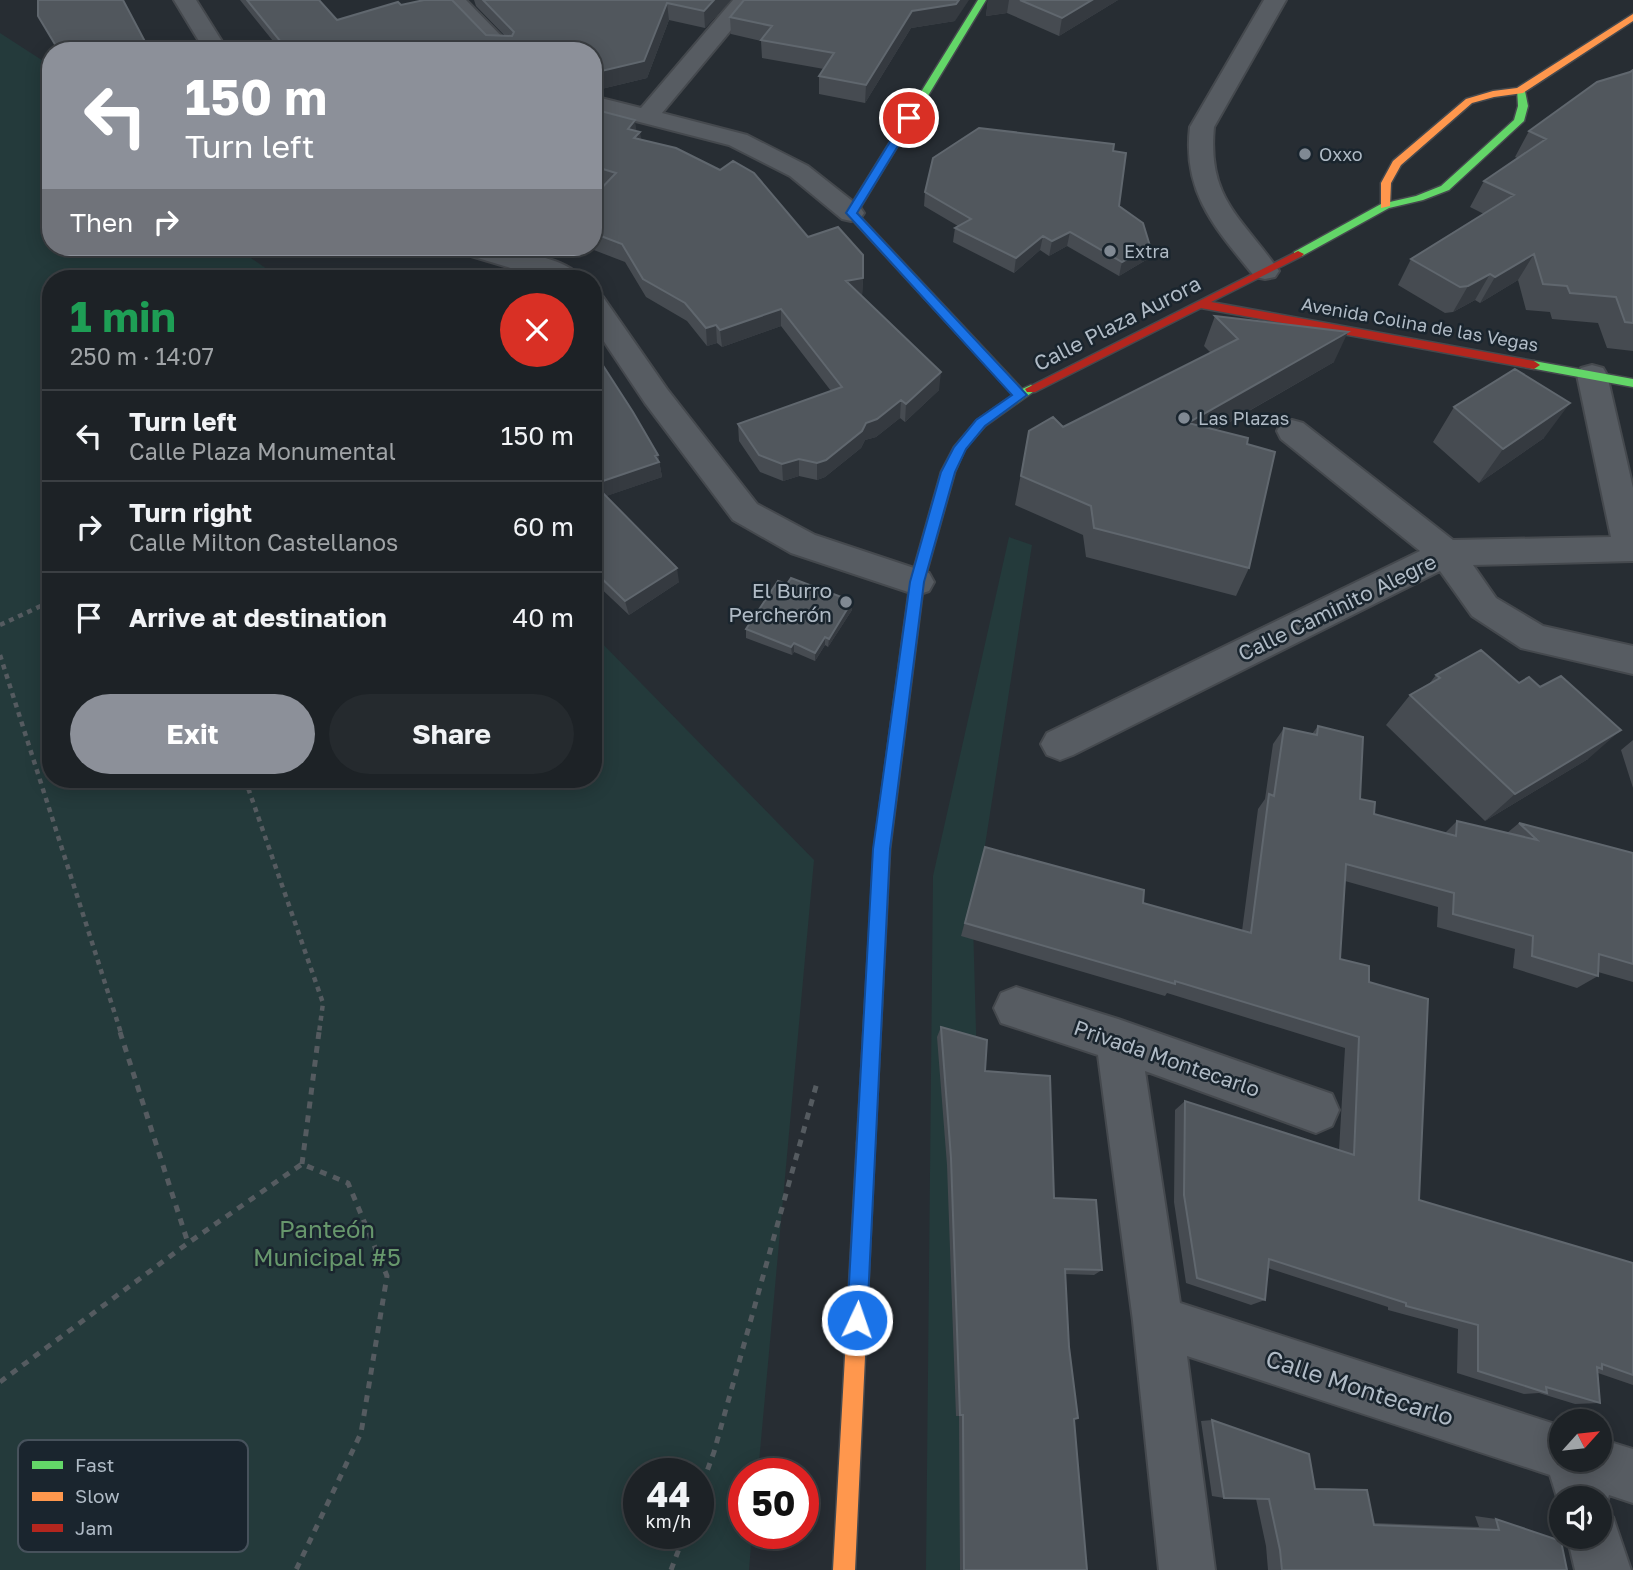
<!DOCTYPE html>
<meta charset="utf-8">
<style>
:root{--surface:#1d2226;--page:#252a2e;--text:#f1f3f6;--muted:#a0a4a7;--line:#3b3f43;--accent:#8c9099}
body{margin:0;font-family:"Golos Text",sans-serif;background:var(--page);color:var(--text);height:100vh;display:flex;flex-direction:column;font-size:26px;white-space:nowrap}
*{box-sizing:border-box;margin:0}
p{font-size:23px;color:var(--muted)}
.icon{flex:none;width:38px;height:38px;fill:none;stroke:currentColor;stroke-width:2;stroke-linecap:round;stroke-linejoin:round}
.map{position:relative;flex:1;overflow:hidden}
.details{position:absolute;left:42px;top:270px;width:560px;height:518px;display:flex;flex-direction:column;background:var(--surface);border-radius:28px;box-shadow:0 4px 18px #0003,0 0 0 2px var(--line)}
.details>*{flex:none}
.guide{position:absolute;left:42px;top:42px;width:560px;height:214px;border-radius:28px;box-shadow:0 4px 18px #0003,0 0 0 2px var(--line);background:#8c9099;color:#fff;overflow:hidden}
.needle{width:46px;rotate:63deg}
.controls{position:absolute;left:1549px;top:1409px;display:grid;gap:14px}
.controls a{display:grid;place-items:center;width:63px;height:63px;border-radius:50%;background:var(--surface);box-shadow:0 4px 18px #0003,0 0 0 2px var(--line);font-size:35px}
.speed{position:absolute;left:623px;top:1458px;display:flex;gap:14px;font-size:35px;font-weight:700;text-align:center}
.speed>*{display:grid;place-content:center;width:91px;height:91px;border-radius:50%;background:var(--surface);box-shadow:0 4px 18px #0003,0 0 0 2px var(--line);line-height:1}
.speed small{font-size:18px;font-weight:400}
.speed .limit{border:10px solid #d22;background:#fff;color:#111}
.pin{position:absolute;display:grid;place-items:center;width:60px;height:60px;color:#fff;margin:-30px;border:4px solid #fff;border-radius:50%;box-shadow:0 2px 7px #0007}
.me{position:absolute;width:77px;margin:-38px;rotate:3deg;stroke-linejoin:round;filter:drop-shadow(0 0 5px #0008)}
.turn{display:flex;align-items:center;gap:24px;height:147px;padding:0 28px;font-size:32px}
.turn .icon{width:91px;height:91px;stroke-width:2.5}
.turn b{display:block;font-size:49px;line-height:60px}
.then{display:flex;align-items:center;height:66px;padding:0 28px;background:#0003;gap:14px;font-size:26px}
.round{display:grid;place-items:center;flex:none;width:74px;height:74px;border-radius:37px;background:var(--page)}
.headline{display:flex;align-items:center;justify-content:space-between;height:119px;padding:0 28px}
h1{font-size:42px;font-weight:700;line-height:52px;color:#1e9e55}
.cta{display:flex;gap:14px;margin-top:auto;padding:14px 28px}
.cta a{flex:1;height:80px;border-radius:42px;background:var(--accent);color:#fff;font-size:28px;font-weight:700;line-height:80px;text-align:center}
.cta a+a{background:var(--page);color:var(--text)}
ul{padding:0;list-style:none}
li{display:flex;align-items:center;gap:21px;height:91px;padding:0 28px;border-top:2px solid var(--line)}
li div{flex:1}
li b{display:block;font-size:26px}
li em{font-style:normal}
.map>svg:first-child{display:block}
.green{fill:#243a3b;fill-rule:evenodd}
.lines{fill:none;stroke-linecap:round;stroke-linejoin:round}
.street-casing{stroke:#45494e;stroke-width:4}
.fast-casing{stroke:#45494e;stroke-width:3}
.slow-casing{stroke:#45494e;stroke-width:3}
.jam-casing{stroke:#45494e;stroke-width:3}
.path-far2{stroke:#555b60;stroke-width:3.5;stroke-dasharray:4.5 4.5;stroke-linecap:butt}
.path-far1{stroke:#555b60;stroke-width:4.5;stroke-dasharray:5 5;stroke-linecap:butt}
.path{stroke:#555b60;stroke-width:5;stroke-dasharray:7 7;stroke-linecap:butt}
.street{fill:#575c62;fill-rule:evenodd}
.fast{fill:#63d668;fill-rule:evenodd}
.slow{fill:#ff974d;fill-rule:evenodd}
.jam{fill:#b3261e;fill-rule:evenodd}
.wall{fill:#464b51}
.shaded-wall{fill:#353a40}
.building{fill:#51575d;stroke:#60676e;stroke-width:2}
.route{fill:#1a73e8;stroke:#114b97;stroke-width:2}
.poi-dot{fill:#808993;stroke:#1a252e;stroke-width:2.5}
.labels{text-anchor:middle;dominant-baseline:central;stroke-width:5;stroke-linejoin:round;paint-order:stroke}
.far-poi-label{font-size:18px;fill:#b0bbc6;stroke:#1a252e;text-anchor:start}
.far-street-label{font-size:18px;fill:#b0bbc6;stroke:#1a252e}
.street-label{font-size:21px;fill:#b0bbc6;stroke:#1a252e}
.poi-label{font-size:21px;fill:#b0bbc6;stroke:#1a252e;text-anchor:end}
.near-park-label{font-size:24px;fill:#67976c;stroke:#1a252e}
.near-street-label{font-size:24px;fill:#b0bbc6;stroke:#1a252e}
.key{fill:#1a252e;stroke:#47525c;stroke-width:2}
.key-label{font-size:19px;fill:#b0bbc6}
</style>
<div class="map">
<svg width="1633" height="1570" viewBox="0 0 1633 1570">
<rect width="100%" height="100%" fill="#272d33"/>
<path class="green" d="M 0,33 L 51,66 L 51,247 L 235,247 L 280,278 L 51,278 L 51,779 L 593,779 L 593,634 L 814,860 L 758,1473 L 744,1474 L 744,1533 L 752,1533 L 749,1570 L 0,1570 ZM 639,1474 L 698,1474 L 698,1533 L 639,1533 Z
M 1009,537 L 1032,545 L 973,922 L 991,1570 L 926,1570 L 933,876 Z"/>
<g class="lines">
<g class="street-casing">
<path id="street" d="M 174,0 L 196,0 L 228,51 L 205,51 Z
M 443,0 L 466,0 L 516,51 L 492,51 Z
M 733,0 L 756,0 L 662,113 L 747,135 L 808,166 L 860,207 L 864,213 L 860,219 L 851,221 L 842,219 L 790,176 L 729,145 L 593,110 L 593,96 L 641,108 Z
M 1264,0 L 1286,0 L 1214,127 C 1207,200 1242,217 1279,271 L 1275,277 L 1265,279 L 1255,277 C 1216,229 1182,193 1190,127 Z
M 457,247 C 486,246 564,253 581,278 L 544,278 L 461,253 Z
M 593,294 L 603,297 L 667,389 L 757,504 L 815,535 L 929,573 L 934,582 L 929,591 L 917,595 L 791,553 L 733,520 L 645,403 L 593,325 Z
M 1592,365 L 1603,368 L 1607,375 L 1633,488 L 1633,561 L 1473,565 L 1496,598 L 1543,626 L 1633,646 L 1633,674 L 1521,648 L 1472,616 L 1440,571 L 1073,755 L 1060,760 L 1047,755 L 1041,744 L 1047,733 L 1420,551 L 1281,439 L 1277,431 L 1281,423 L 1292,420 L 1303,423 L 1453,540 L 1611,537 L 1577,375 L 1581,368 Z
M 1016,987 L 1118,1019 L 1332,1094 L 1339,1110 L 1332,1126 L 1316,1133 L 1145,1071 L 1180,1303 L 1561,1426 L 1561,1460 L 1600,1460 L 1600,1439 L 1633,1449 L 1633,1503 L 1609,1495 L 1604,1513 L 1613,1517 L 1631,1570 L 1575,1570 L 1567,1536 L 1600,1536 L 1600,1498 L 1561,1498 L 1561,1510 L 1550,1475 L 1187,1356 L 1215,1570 L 1159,1570 L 1133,1321 L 1098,1055 L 1001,1023 L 994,1008 L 1001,993 Z"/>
</g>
<g class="fast-casing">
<path id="fast" d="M 978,0 L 986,0 L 857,213 L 1022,389 L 1031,385 L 1037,389 L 985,426 L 965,449 L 955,472 L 924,582 L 890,849 L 875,1143 L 873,1150 L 866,1152 L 859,1150 L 857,1143 L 874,849 L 910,582 L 941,472 L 954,447 L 977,420 L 1013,395 L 846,213 Z
M 1517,89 L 1525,91 L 1528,106 L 1524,121 L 1449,190 L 1423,200 L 1389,208 L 1302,256 L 1294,256 L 1294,252 L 1381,204 L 1416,196 L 1441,186 L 1514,120 L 1518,106 Z
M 1534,361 L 1633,379 L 1633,387 L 1530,368 L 1530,362 Z"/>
</g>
<g class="slow-casing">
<path id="slow" d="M 1633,14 L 1633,21 L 1523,93 L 1494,97 L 1472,103 L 1401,165 L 1391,183 L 1390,206 L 1381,208 L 1381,183 L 1393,161 L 1466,99 L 1493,91 L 1517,88 Z
M 866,1134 L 873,1136 L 875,1143 L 855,1570 L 833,1570 L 857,1143 L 859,1136 Z"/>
</g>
<g class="jam-casing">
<path id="jam" d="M 1298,251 L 1304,254 L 1302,256 L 1211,302 L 1534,361 L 1540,365 L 1534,369 L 1201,308 L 1035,392 L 1027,392 L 1025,389 Z"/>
</g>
<path class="path-far2" d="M 40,607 L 51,602"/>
<path class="path-far1" d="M 0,625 L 43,605
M 0,655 L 121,1033
M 245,779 L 323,1003 L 319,1033"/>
<path class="path" d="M 120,1032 L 188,1243
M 302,1164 L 319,1032
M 0,1382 L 188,1243 L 302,1164 L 348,1183 L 387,1276 L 361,1433 L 296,1570
M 698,1496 L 714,1452 L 818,1079
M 671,1570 L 685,1533"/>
<use href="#street" class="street"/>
<use href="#fast" class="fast"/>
<use href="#slow" class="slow"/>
<use href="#jam" class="jam"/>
</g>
<path class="wall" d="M 240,0 L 319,0 L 337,20 L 401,5 L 486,35 L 505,36 L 476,6 L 474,0 L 731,0 L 705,28 L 669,20 L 647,78 L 593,91 L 593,51 L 275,51 L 274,47 L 277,46 Z
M 988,0 L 1118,0 L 1059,36 L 1007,13 L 986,16 Z
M 730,17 L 955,21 L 911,28 L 865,103 L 819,94 L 819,76 L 824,69 L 762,58 L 761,41 L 731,34 Z
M 1633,70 L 1633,351 L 1607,348 L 1598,323 L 1552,319 L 1550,312 L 1526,310 L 1518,280 L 1480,303 L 1475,300 L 1453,312 L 1445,313 L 1398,285 L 1411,259 L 1484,214 L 1470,207 L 1484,181 L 1517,158 L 1515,157 L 1529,131 Z
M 593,109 L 637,131 L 641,139 L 808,237 L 863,278 L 862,296 L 861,296 L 939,390 L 905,422 L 900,418 L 876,437 L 865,440 L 861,448 L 825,477 L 817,480 L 799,476 L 783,481 L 760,472 L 739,441 L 738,424 L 831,391 L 781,326 L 722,347 L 717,343 L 707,346 L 687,321 L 646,297 L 625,262 L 586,247 L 593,247 L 593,197 L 604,186 L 593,183 Z
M 1113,151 L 1119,206 L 1146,260 L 1119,276 L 1067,246 L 1049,256 L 1040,250 L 1014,273 L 953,242 L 955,228 L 958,226 L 924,206 L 925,192 Z
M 1215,316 L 1334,362 L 1216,430 L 1247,444 L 1249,568 L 1236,596 L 1086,557 L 1083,535 L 1015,505 L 1029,431 L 1063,427 L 1211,353 L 1204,346 Z
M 593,350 L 658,455 L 662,477 L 606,496 L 679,582 L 629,615 L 593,581 L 593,561 L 595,560 L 593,558 Z
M 1454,407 L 1544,438 L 1479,483 L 1433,442 Z
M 852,610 L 828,647 L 825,645 L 815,661 L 794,652 L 792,655 L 746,638 L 746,629 Z
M 1436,675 L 1519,683 L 1588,759 L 1485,821 L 1386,725 L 1410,695 L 1429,684 Z
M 1318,726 L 1360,799 L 1374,814 L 1445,833 L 1457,821 L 1507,833 L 1519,823 L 1633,853 L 1633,982 L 1598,972 L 1598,976 L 1577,988 L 1513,968 L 1515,949 L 1437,927 L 1438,907 L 1345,881 L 1340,959 L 1369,982 L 1419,1200 L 1633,1263 L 1633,1385 L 1598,1373 L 1600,1403 L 1575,1404 L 1539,1393 L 1524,1394 L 1457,1373 L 1458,1329 L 1388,1310 L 1388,1307 L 1268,1268 L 1265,1300 L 1251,1305 L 1186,1283 L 1174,1202 L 1175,1110 L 1185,1101 L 1339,1150 L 1345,1048 L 1167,993 L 1165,996 L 961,936 L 985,847 L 1143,903 L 1242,931 L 1258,809 L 1265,799 L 1273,744 L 1284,728 L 1312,734 Z
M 1633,740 L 1633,788 L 1621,750 Z
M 941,1027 L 985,1071 L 1054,1198 L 1102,1270 L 1094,1275 L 1065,1274 L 1074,1419 L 1087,1570 L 960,1570 L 959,1416 L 956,1416 L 947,1165 L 937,1037 Z
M 1212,1420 L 1315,1488 L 1367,1490 L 1374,1523 L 1479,1527 L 1475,1516 L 1496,1519 L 1567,1570 L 1268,1570 L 1266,1546 L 1256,1499 L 1224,1498 L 1212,1496 L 1201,1421 Z"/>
<path class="shaded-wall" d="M 714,0 L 731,0 L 705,28 L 704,11 Z
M 959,0 L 969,0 L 955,21 L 911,28 L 865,103 L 866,85 L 912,11 Z
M 988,0 L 1009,0 L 1007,13 L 986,16 Z
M 1092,0 L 1118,0 L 1059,36 L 1062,18 Z
M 667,3 L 669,20 L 647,78 L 593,91 L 593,73 Z
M 635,120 L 637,135 L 640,132 L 643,149 L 628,129 Z
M 1070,232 L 1067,246 L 1049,256 L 1052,241 Z
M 1043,236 L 1040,250 L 1014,273 L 1016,258 Z
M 1150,246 L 1146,260 L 1119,276 L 1122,262 Z
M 1534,254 L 1518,280 L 1480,303 L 1495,277 Z
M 1490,274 L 1475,300 L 1453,312 L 1468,286 Z
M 863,278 L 862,296 L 845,299 L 846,281 Z
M 781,309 L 781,326 L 722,347 L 720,330 Z
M 716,325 L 717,343 L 707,346 L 706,328 Z
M 1348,332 L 1334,362 L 1177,452 L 1188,423 Z
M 941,372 L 939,390 L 905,422 L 906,404 Z
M 901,400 L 900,418 L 876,437 L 865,440 L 861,448 L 825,477 L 817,480 L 817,463 L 866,423 Z
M 1570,403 L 1544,438 L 1479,483 L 1503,449 Z
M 658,455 L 662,477 L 598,499 L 594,484 Z
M 799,459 L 799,476 L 783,481 L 782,464 Z
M 677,568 L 679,582 L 629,615 L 625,601 Z
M 852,601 L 852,610 L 828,647 L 829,639 Z
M 825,637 L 825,645 L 815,661 L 815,653 Z
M 794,643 L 794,652 L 792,655 L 791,647 Z
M 1621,730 L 1588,759 L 1485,821 L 1515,794 Z"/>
<path class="building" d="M 38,0 L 123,0 L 150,51 L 59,51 L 38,16 Z
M 247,0 L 319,0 L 337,20 L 398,2 L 401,5 L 424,0 L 452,0 L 486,35 L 512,36 L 514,32 L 483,0 L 714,0 L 704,11 L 667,3 L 644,61 L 593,73 L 593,51 L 276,51 L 274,47 L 281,45 L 278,43 L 281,42 Z
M 744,0 L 959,0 L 956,4 L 912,11 L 866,85 L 819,76 L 834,53 L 761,40 L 772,26 L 730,17 Z
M 1020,0 L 1092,0 L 1062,18 Z
M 1633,70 L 1633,323 L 1625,322 L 1616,297 L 1570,293 L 1567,286 L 1543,284 L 1534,254 L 1495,277 L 1490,274 L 1468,286 L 1460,287 L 1411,259 L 1514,195 L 1484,181 L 1546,139 L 1529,131 L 1597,82 L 1630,72 Z
M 593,109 L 635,120 L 628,129 L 640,132 L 634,138 L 676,148 L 720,170 L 733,161 L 754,173 L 808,237 L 838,227 L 863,255 L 863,278 L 846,281 L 941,372 L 906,404 L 901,400 L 877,419 L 866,423 L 862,431 L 826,460 L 817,463 L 799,459 L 782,464 L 759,455 L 738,424 L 842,387 L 781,309 L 720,330 L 716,325 L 706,328 L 685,303 L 643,279 L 622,244 L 593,233 L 593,197 L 616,173 L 593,166 Z
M 979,128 L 1114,144 L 1113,151 L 1126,153 L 1119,206 L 1143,223 L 1150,246 L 1122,262 L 1070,232 L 1052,241 L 1043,236 L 1016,258 L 955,228 L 971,219 L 925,192 L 933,158 Z
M 1215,316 L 1348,332 L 1188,423 L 1248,438 L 1247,444 L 1275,452 L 1249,568 L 1094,528 L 1091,506 L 1021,476 L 1029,431 L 1053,417 L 1063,427 L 1238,339 Z
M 593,350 L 633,412 L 658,455 L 655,456 L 659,462 L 594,484 L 677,568 L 625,601 L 593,570 L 593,561 L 602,556 L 593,547 Z
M 1515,369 L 1570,403 L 1503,449 L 1454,407 Z
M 791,578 L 852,601 L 829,639 L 825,637 L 815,653 L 794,643 L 791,647 L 746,629 L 778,581 L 787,584 Z
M 1481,650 L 1519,683 L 1529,677 L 1540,687 L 1561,676 L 1621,730 L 1515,794 L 1410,695 L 1440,678 L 1436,675 Z
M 1318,726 L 1363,737 L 1360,799 L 1375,802 L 1374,814 L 1456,836 L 1457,821 L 1537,840 L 1519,823 L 1633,853 L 1633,964 L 1599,954 L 1598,976 L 1532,956 L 1533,936 L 1453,914 L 1454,893 L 1346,864 L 1340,959 L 1369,966 L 1369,982 L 1428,999 L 1419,1200 L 1633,1263 L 1633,1375 L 1602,1364 L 1602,1369 L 1597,1367 L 1600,1403 L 1546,1387 L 1547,1393 L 1478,1371 L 1478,1325 L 1406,1306 L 1406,1303 L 1269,1259 L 1265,1300 L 1197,1278 L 1184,1195 L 1185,1101 L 1354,1155 L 1359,1037 L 1175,981 L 1175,984 L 965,923 L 985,847 L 1144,890 L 1143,903 L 1251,933 L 1269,794 L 1274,796 L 1284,728 L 1317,735 Z
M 941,1027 L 987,1040 L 985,1071 L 1050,1076 L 1054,1198 L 1096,1200 L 1102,1270 L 1065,1269 L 1069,1347 L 1078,1418 L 1074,1419 L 1087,1570 L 964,1570 L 963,1415 L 960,1415 L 951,1158 Z
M 1212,1420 L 1309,1454 L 1315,1489 L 1367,1490 L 1374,1525 L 1499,1530 L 1496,1519 L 1561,1541 L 1567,1570 L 1282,1570 L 1280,1550 L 1269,1499 L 1224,1498 Z"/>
<path class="route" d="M 906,116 L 915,118 L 857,213 L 1027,395 L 985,426 L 966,449 L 955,472 L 924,582 L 890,849 L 867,1320 L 864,1328 L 857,1331 L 850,1328 L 847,1320 L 873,849 L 910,582 L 941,472 L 954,447 L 976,420 L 1012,395 L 846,213 Z"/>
<g class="poi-dot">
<circle cx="1305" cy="154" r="7"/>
<circle cx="1110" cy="251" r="7"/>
<circle cx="1184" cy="418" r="7"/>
<circle cx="846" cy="602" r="7"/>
</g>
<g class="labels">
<g class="far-poi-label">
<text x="1319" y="154">Oxxo</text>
<text x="1124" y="251">Extra</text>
<text x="1198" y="418">Las Plazas</text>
</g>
<g class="far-street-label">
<text transform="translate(1420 324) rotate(10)">Avenida Colina de las Vegas</text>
</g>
<g class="street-label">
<text transform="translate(1117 323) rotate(-27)">Calle Plaza Aurora</text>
<text transform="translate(1337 607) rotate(-26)">Calle Caminito Alegre</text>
<text transform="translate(1167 1058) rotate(19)">Privada Montecarlo</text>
</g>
<g class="poi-label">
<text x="832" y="590">El Burro<tspan x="832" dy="24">Percherón</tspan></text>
</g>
<g class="near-park-label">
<text x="327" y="1228">Panteón<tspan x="327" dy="28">Municipal #5</tspan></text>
</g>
<g class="near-street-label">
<text transform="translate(1360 1387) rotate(18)">Calle Montecarlo</text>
</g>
</g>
<rect x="18" y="1440" width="230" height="112" rx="10" class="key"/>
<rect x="32" y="1461" width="31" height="8" fill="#63d668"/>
<rect x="32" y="1492" width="31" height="9" fill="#ff974d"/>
<rect x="32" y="1524" width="31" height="8" fill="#b3261e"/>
<g class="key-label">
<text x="75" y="1472">Fast</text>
<text x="75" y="1503">Slow</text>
<text x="75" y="1535">Jam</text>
</g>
</svg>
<div class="controls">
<a><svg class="needle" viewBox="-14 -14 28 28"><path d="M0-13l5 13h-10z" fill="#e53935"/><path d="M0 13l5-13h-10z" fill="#a0a4a7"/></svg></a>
<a><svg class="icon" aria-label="sound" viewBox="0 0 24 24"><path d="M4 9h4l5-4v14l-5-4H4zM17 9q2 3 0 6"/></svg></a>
</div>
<div class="speed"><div>44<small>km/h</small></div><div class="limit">50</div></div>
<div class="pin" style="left:909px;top:118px;background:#d93025"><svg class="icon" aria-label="arrive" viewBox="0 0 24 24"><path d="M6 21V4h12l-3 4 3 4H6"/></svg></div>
<svg class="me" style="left:857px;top:1320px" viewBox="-20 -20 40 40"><circle r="17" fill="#1a73e8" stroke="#fff" stroke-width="3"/><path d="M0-11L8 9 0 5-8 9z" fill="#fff"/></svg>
<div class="guide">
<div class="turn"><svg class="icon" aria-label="left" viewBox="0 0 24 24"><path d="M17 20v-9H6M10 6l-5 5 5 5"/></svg><div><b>150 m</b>Turn left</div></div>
<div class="then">Then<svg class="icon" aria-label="right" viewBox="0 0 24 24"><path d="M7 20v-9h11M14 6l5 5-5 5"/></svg></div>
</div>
<section class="details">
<div class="headline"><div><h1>1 min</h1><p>250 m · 14:07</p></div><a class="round" style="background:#d93025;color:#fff"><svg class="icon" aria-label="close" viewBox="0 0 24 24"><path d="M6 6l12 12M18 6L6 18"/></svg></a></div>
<ul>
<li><svg class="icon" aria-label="left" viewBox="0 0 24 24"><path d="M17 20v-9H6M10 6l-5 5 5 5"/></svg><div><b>Turn left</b><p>Calle Plaza Monumental</p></div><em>150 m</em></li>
<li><svg class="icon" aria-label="right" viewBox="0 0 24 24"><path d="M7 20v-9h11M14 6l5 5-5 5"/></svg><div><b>Turn right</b><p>Calle Milton Castellanos</p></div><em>60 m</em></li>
<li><svg class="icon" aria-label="arrive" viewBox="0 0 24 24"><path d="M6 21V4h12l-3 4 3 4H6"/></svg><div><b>Arrive at destination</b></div><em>40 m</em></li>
</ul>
<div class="cta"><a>Exit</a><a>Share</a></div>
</section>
</div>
